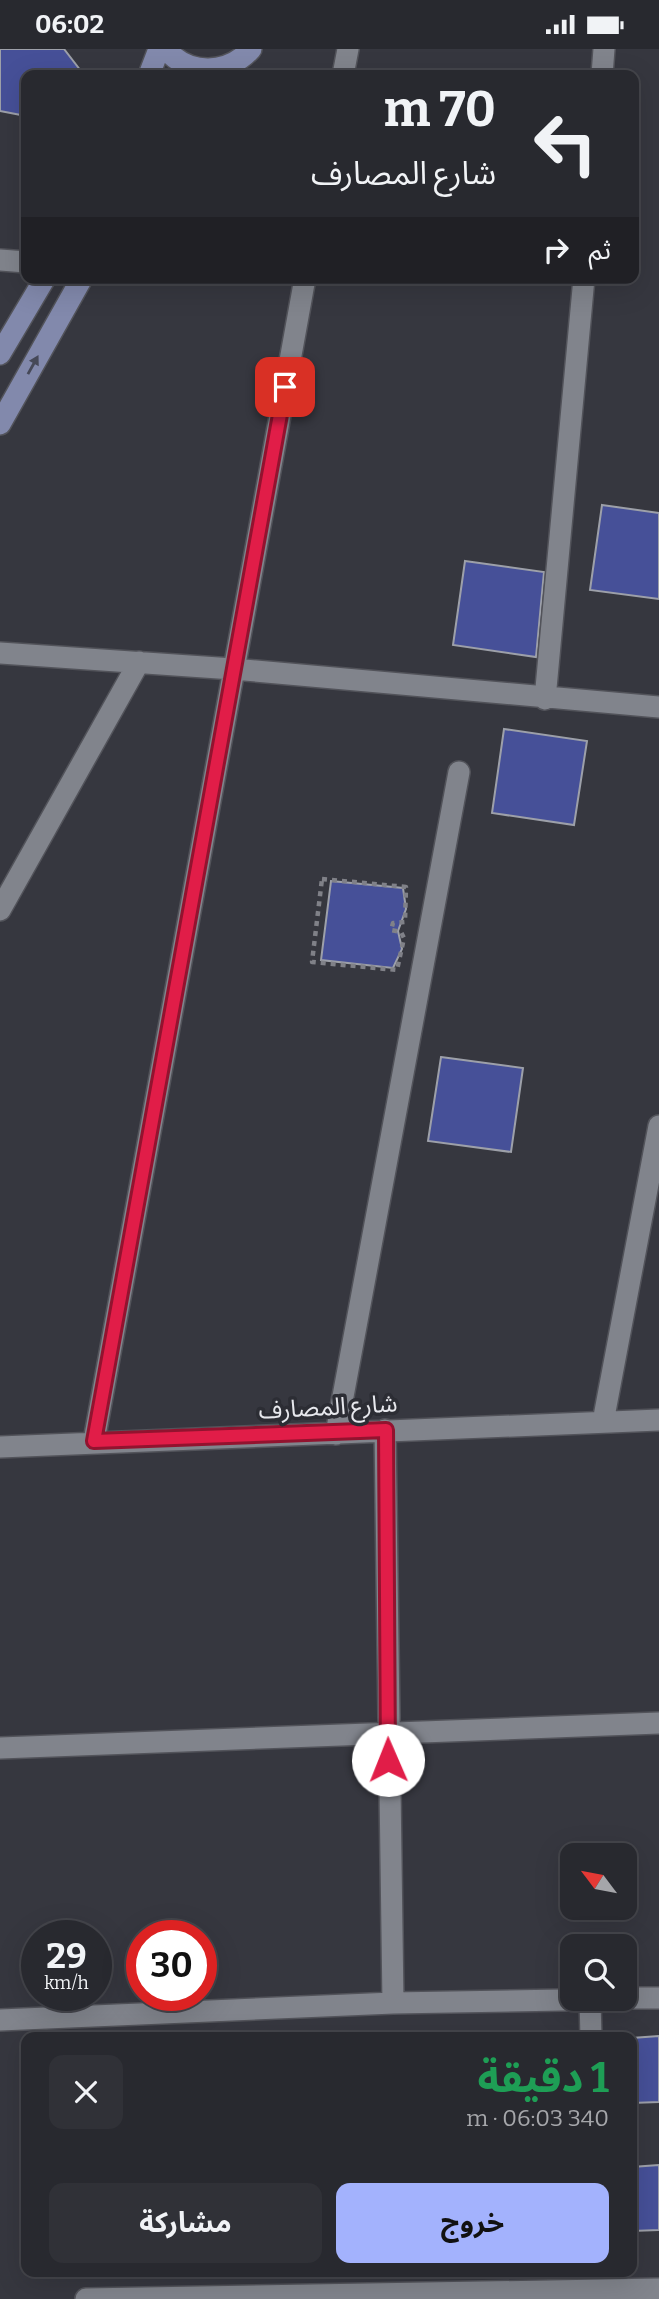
<!DOCTYPE html>
<html lang="ar">
<meta charset="utf-8">
<style>
:root{--surface:#28292f;--page:#303137;--text:#f1f3f6;--muted:#a5a6aa;--line:#44454b;--accent:#a3b2fd}
body{margin:0;font-family:Bitter,"Noto Sans Arabic",serif;background:var(--page);color:var(--text);direction:rtl;height:100vh;display:flex;flex-direction:column;font-size:26px;white-space:nowrap}
*{box-sizing:border-box;margin:0}
p{font-size:23px;color:var(--muted)}
.icon{flex:none;width:38px;height:38px;fill:none;stroke:currentColor;stroke-width:2;stroke-linecap:round;stroke-linejoin:round}
.map{position:relative;flex:1;overflow:hidden;direction:ltr}
.drawer{position:absolute;left:21px;top:1983px;width:616px;height:245px;display:flex;flex-direction:column;background:var(--surface);border-radius:14px;box-shadow:0 7px 28px #0002,0 0 0 2px var(--line);direction:rtl}
.drawer>*{flex:none}
.hud{position:absolute;left:21px;top:21px;width:618px;height:214px;border-radius:14px;box-shadow:0 7px 28px #0002,0 0 0 2px var(--line);direction:rtl;background:#28292f;color:var(--text);overflow:hidden}
.needle{width:46px;rotate:302deg}
.fabs{position:absolute;left:560px;top:1794px;display:grid;gap:14px}
.fabs a{display:grid;place-items:center;width:77px;height:77px;border-radius:14px;background:var(--surface);box-shadow:0 7px 28px #0002,0 0 0 2px var(--line);font-size:35px}
.speed{position:absolute;left:21px;top:1871px;display:flex;gap:14px;font-size:35px;font-weight:700;text-align:center}
.speed>*{display:grid;place-content:center;width:91px;height:91px;border-radius:50%;background:var(--surface);box-shadow:0 7px 28px #0002,0 0 0 2px var(--line);line-height:1}
.speed small{font-size:18px;font-weight:400}
.speed .limit{border:10px solid #d22;background:#fff;color:#111}
.pin{position:absolute;display:grid;place-items:center;width:60px;height:60px;color:#fff;margin:-30px;border-radius:14px;box-shadow:0 4px 10px #0006}
.me{position:absolute;width:77px;margin:-38px;rotate:359deg;stroke-linejoin:round;filter:drop-shadow(0 0 5px #0008)}
.turn{display:flex;align-items:center;gap:24px;height:147px;padding:0 28px;font-size:32px}
.turn .icon{width:91px;height:91px;stroke-width:2.5}
.turn b{display:block;font-size:49px;line-height:60px}
.then{display:flex;align-items:center;height:66px;padding:0 28px;background:#0003;gap:14px;font-size:26px}
.round{display:grid;place-items:center;flex:none;width:74px;height:74px;border-radius:14px;background:var(--page)}
.summary{display:flex;align-items:center;justify-content:space-between;height:119px;padding:0 28px}
h1{font-size:42px;font-weight:700;line-height:52px;color:#1e9e55}
.primary-button{display:flex;gap:14px;margin-top:auto;padding:14px 28px}
.primary-button a{flex:1;height:80px;border-radius:14px;background:var(--accent);color:#111;font-size:28px;font-weight:700;line-height:80px;text-align:center}
.primary-button a+a{background:var(--page);color:var(--text)}
.status{display:flex;justify-content:space-between;align-items:center;height:49px;padding:0 35px;background:var(--surface);direction:ltr}
.status svg{height:19px;fill:currentColor}
.map>svg:first-child{display:block}
.building{fill:#465098;stroke:#9da0a9;stroke-width:2}
.lines{fill:none;stroke-linecap:round;stroke-linejoin:round}
.street-casing{stroke:#52535a;stroke-width:24}
.secondary-casing{stroke:#52535a;stroke-width:24}
.path{stroke:#808188;stroke-width:4.5;stroke-dasharray:5 5;stroke-linecap:butt}
.street{stroke:#81848c;stroke-width:21}
.secondary{stroke:#8289ac;stroke-width:21}
.oneway{fill:#464958}
.route-casing{stroke:#92132f;stroke-width:18}
.route{stroke:#e11d48;stroke-width:12}
.labels{text-anchor:middle;dominant-baseline:central;stroke-width:7;stroke-linejoin:round;paint-order:stroke}
.street-label{font-size:24px;fill:#e7e8ed;stroke:#2c2d34}
</style>
<div class="status"><b>06:02</b><svg viewBox="0 0 49 12"><path d="M0 12V9h3v3zM5 12V6h3v6zM10 12V3h3v9zM15 12V0h3v12zM26 1h20v11H26zM47 4h2v5h-2z"/></svg></div>
<div class="map">
<svg width="659" height="2250" viewBox="0 0 659 2250">
<rect width="100%" height="100%" fill="#36373f"/>
<path class="building" d="M 0,0 L 64,0 L 84,26 L 26,26 L 26,67 L 0,62 Z
M 602,456 L 659,464 L 659,550 L 590,541 Z
M 465,512 L 544,523 L 536,608 L 453,596 Z
M 504,680 L 587,692 L 574,776 L 492,764 Z
M 331,832 L 403,839 L 406,860 L 398,882 L 402,900 L 393,919 L 321,911 Z
M 441,1008 L 523,1019 L 511,1103 L 428,1092 Z
M 659,1987 L 659,2053 L 632,2054 L 632,1989 Z
M 659,2116 L 659,2181 L 632,2182 L 632,2118 Z"/>
<g class="lines">
<g class="street-casing">
<path id="street" d="M 343,26 L 348,0
M 602,26 L 604,0
M 0,211 L 26,213
M 0,604 L 233,620 L 659,658
M 545,650 L 584,229
M 0,861 L 139,613
M 603,1373 L 659,1077
M 385,1381 L 393,1954
M 336,1385 L 459,723
M 94,1392 L 305,229
M 0,1398 L 659,1371
M 0,1699 L 659,1674
M 625,1949 L 659,1949
M 590,1950 L 591,1988
M 0,1971 L 393,1954 L 617,1950
M 86,2250 L 659,2240"/>
</g>
<g class="secondary-casing">
<path id="secondary" d="M 166,0 C 188,27 228,26 251,0
M 149,26 L 159,0
M 0,305 L 45,229
M 0,375 L 82,229"/>
</g>
<path class="path" d="M 322,830 L 406,838 L 405,873 L 393,874 L 391,881 L 401,883 L 404,889 L 397,921 L 312,913 Z"/>
<use href="#street" class="street"/>
<use href="#secondary" class="secondary"/>
</g>
<defs><path id="oneway-solid" d="M-6-.8H1V-3.2L6.5 0L1 3.2V.8H-6Z" transform="scale(1.75)"/></defs>
<use class="oneway" href="#oneway-solid" transform="translate(33 316) rotate(-61)"/>
<g class="lines">
<g class="route-casing">
<path id="route" d="M 285,338 L 94,1392 L 386,1381 L 388,1711"/>
</g>
<use href="#route" class="route"/>
</g>
<g class="labels">
<g class="street-label">
<text transform="translate(328 1358) rotate(-3)">شارع المصارف</text>
</g>
</g>
</svg>
<div class="fabs">
<a><svg class="needle" viewBox="-14 -14 28 28"><path d="M0-13l5 13h-10z" fill="#e53935"/><path d="M0 13l5-13h-10z" fill="#a5a6aa"/></svg></a>
<a><svg class="icon" aria-label="search" viewBox="0 0 24 24"><circle cx="10" cy="10" r="6"/><path d="M15 15l6 6"/></svg></a>
</div>
<div class="speed"><div>29<small>km/h</small></div><div class="limit">30</div></div>
<div class="pin" style="left:285px;top:338px;background:#d93025"><svg class="icon" aria-label="arrive" viewBox="0 0 24 24"><path d="M6 21V4h12l-3 4 3 4H6"/></svg></div>
<svg class="me" style="left:388px;top:1711px" viewBox="-20 -20 40 40"><circle r="19" fill="#fff"/><path d="M0-13L10 11 0 6-10 11z" fill="#e11d48"/></svg>
<div class="hud">
<div class="turn"><svg class="icon" aria-label="left" viewBox="0 0 24 24"><path d="M17 20v-9H6M10 6l-5 5 5 5"/></svg><div><b>70 m</b>شارع المصارف</div></div>
<div class="then">ثم<svg class="icon" aria-label="right" viewBox="0 0 24 24"><path d="M7 20v-9h11M14 6l5 5-5 5"/></svg></div>
</div>
<section class="drawer">
<div class="summary"><div><h1>1 دقيقة</h1><p>340 m · 06:03</p></div><a class="round"><svg class="icon" aria-label="close" viewBox="0 0 24 24"><path d="M6 6l12 12M18 6L6 18"/></svg></a></div>
<div class="primary-button"><a>خروج</a><a>مشاركة</a></div>
</section>
</div>
